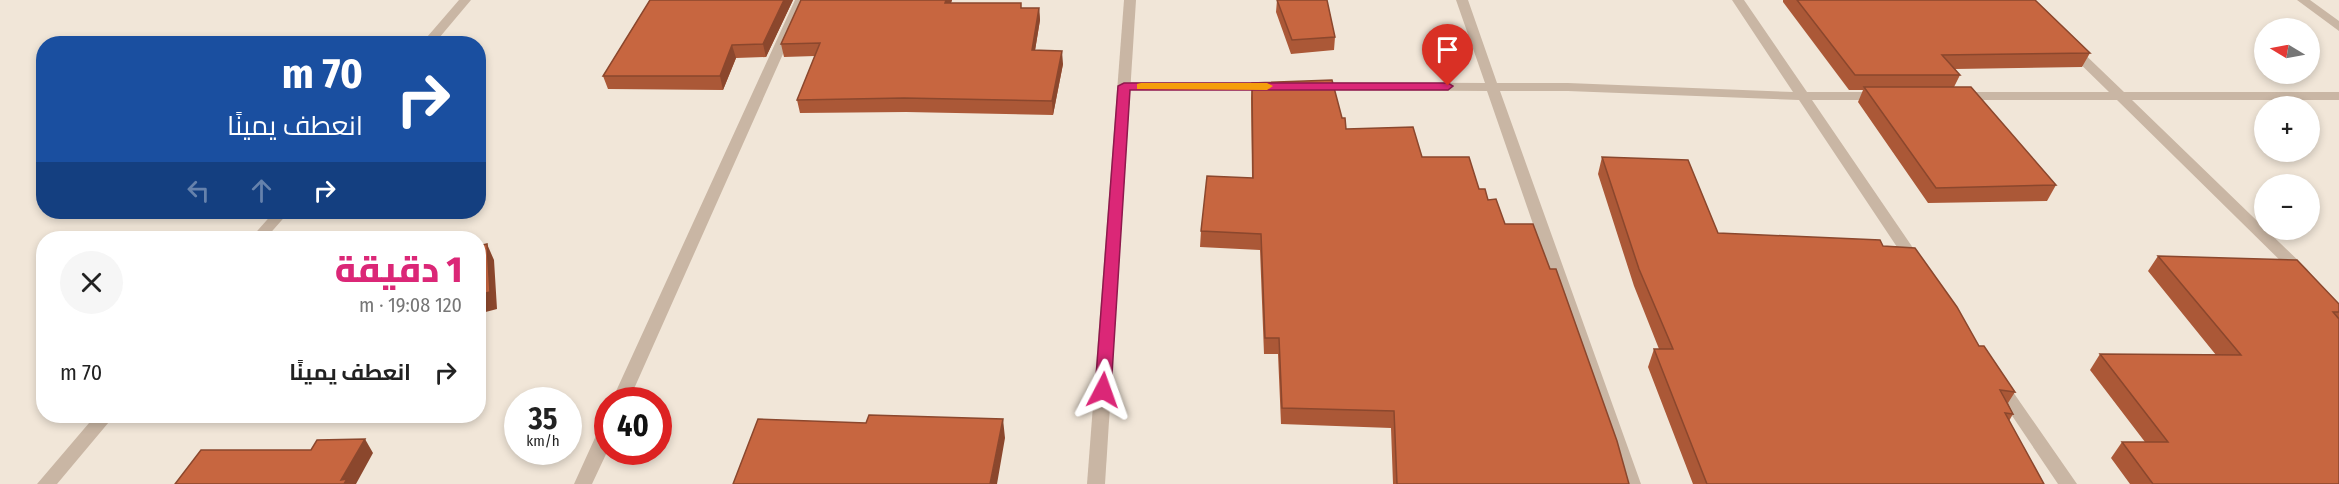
<!DOCTYPE html>
<html lang="ar">
<meta charset="utf-8">
<style>
:root{--surface:#fff;--page:#f6f6f6;--text:#222;--muted:#767676;--accent:#db2777}
body{margin:0;font-family:"Fira Sans Condensed",Cairo,sans-serif;background:var(--page);color:var(--text);direction:rtl;height:100vh;display:flex;flex-direction:column;font-size:22px;white-space:nowrap}
*{box-sizing:border-box;margin:0}
p{font-size:20px;color:var(--muted)}
.icon{flex:none;width:33px;height:33px;fill:none;stroke:currentColor;stroke-width:2;stroke-linecap:round;stroke-linejoin:round}
.map{position:relative;flex:1;overflow:hidden;direction:ltr}
.panel{position:absolute;left:36px;top:231px;width:450px;height:192px;display:flex;flex-direction:column;background:var(--surface);border-radius:24px;box-shadow:0 3px 9px #0003;direction:rtl}
.panel>*{flex:none}
.guide{position:absolute;left:36px;top:36px;width:450px;height:183px;border-radius:24px;box-shadow:0 3px 9px #0003;direction:rtl;background:#1a4fa0;color:#fff;overflow:hidden}
.needle{width:39px;rotate:280deg}
.tools{position:absolute;left:2254px;top:18px;display:grid;gap:12px}
.tools a{display:grid;place-items:center;width:66px;height:66px;border-radius:50%;background:var(--surface);box-shadow:0 3px 9px #0003;font-size:30px}
.speed{position:absolute;left:504px;top:387px;display:flex;gap:12px;font-size:30px;font-weight:700;text-align:center}
.speed>*{display:grid;place-content:center;width:78px;height:78px;border-radius:50%;background:var(--surface);box-shadow:0 3px 9px #0003;line-height:1}
.speed small{font-size:15px;font-weight:400}
.speed .limit{border:9px solid #d22;background:#fff;color:#111}
.pin{position:absolute;display:grid;place-items:center;width:51px;height:51px;color:#fff;margin:-62px -26px;border-radius:50% 50% 50% 0;rotate:-45deg;box-shadow:0 0 6px #0007}
.pin .icon{rotate:45deg}
.me{position:absolute;width:66px;margin:-33px;rotate:4deg;stroke-linejoin:round;filter:drop-shadow(0 0 4px #0008)}
.turn{display:flex;align-items:center;gap:21px;height:126px;padding:0 24px;font-size:27px}
.turn .icon{width:78px;height:78px;stroke-width:2.5}
.turn b{display:block;font-size:42px;line-height:51px}
.lanes{display:flex;align-items:center;height:57px;padding:0 24px;background:#0003;justify-content:center;gap:30px;direction:ltr}
.lanes .off{opacity:.35}
.round{display:grid;place-items:center;flex:none;width:63px;height:63px;border-radius:32px;background:var(--page)}
.headline{display:flex;align-items:center;justify-content:space-between;height:102px;padding:0 24px}
h1{font-size:36px;font-weight:800;line-height:45px;color:var(--accent)}
ul{padding:0;list-style:none}
li{display:flex;align-items:center;gap:18px;height:78px;padding:0 24px}
li div{flex:1}
li b{display:block;font-size:22px}
li em{font-style:normal}
.map>svg:first-child{display:block}
.lines{fill:none;stroke-linecap:round;stroke-linejoin:round}
.minor{fill:#c9b6a4;fill-rule:evenodd}
.tertiary{fill:#c9b6a4;fill-rule:evenodd}
.wall{fill:#ab5837}
.shaded-wall{fill:#8b472d}
.building{fill:#c76640;stroke:#8b472d;stroke-width:1.5}
.route{fill:#db2777;stroke:#8e194d;stroke-width:1.5}
.slow{fill:#f59e0b}
</style>
<div class="map">
<svg width="2339" height="484" viewBox="0 0 2339 484">
<rect width="100%" height="100%" fill="#f1e6d8"/>
<g class="lines">
<path class="minor" d="M 459,0 L 471,0 L 434,44 L 421,44 Z
M 795,0 L 807,0 L 629,400 L 612,400 Z
M 1456,0 L 1468,0 L 1497,83 L 1568,83 L 1793,92 L 1732,0 L 1744,0 L 1807,92 L 1880,92 L 1886,96 L 1880,100 L 1812,100 L 1924,264 L 1921,268 L 1911,268 L 1799,100 L 1568,91 L 1500,91 L 1641,484 L 1623,484 L 1487,91 L 1313,90 L 1307,86 L 1313,82 L 1485,83 Z
M 2297,0 L 2310,0 L 2339,21 L 2339,31 Z
M 2070,43 L 2074,44 L 2124,92 L 2339,92 L 2339,100 L 2132,100 L 2307,269 L 2310,273 L 2307,277 L 2297,277 L 2117,100 L 1958,100 L 1952,96 L 1958,92 L 2109,92 L 2066,50 L 2066,44 Z
M 1124,82 L 1271,82 L 1277,86 L 1271,90 L 1119,89 L 1118,86 L 1119,83 Z
M 274,212 L 289,212 L 266,238 L 251,238 Z
M 1998,377 L 2004,379 L 2077,484 L 2058,484 L 1990,383 L 1992,379 Z
M 95,416 L 114,416 L 57,484 L 37,484 Z
M 608,423 L 608,450 L 592,484 L 574,484 L 599,429 L 602,424 Z"/>
<path class="tertiary" d="M 1124,0 L 1136,0 L 1105,484 L 1087,484 Z"/>
</g>
<path class="wall" d="M 650,0 L 793,0 L 766,57 L 736,58 L 723,90 L 608,89 L 603,76 Z
M 801,0 L 952,0 L 951,3 L 1022,8 L 1039,8 L 1040,20 L 1035,50 L 1063,64 L 1053,115 L 906,112 L 800,113 L 797,100 L 815,56 L 784,57 L 781,44 Z
M 1277,0 L 1335,37 L 1334,50 L 1291,54 L 1276,12 Z
M 1783,0 L 2035,0 L 2090,53 L 2082,67 L 1955,69 L 1960,75 L 1954,87 L 2056,185 L 2047,201 L 1928,203 L 1858,102 L 1863,90 L 1849,90 L 1783,2 Z
M 1252,83 L 1342,118 L 1346,129 L 1422,157 L 1479,189 L 1488,200 L 1505,224 L 1629,484 L 1393,484 L 1391,428 L 1281,424 L 1278,354 L 1264,354 L 1260,250 L 1200,247 L 1201,231 L 1252,178 L 1251,98 Z
M 1602,157 L 1718,233 L 1883,246 L 1979,346 L 2015,392 L 2008,403 L 2013,414 L 2009,421 L 2044,484 L 1693,484 L 1648,367 L 1654,349 L 1659,349 L 1634,286 L 1598,174 Z
M 2158,256 L 2339,304 L 2339,484 L 2130,484 L 2111,458 L 2122,442 L 2145,442 L 2090,370 L 2100,354 L 2216,355 L 2148,271 Z"/>
<path class="shaded-wall" d="M 784,0 L 793,0 L 766,57 L 763,44 Z
M 946,0 L 952,0 L 946,16 L 945,3 Z
M 1039,8 L 1040,20 L 1033,63 L 1032,50 Z
M 732,45 L 736,58 L 723,90 L 720,76 Z
M 1062,51 L 1063,64 L 1053,115 L 1052,101 Z
M 487,244 L 494,260 L 497,309 L 478,314 L 478,295 Z
M 1003,419 L 1005,438 L 997,484 L 990,484 Z
M 365,439 L 373,453 L 356,484 L 344,484 L 341,480 Z"/>
<path class="building" d="M 650,0 L 784,0 L 763,44 L 732,45 L 720,76 L 603,76 Z
M 801,0 L 946,0 L 945,3 L 1021,3 L 1021,8 L 1039,8 L 1032,50 L 1062,51 L 1052,101 L 904,98 L 797,100 L 820,43 L 781,44 Z
M 1277,0 L 1327,0 L 1335,37 L 1292,40 Z
M 1797,0 L 2035,0 L 2090,53 L 1942,55 L 1960,75 L 1855,75 Z
M 1332,80 L 1342,118 L 1345,118 L 1346,129 L 1413,127 L 1422,157 L 1469,157 L 1479,189 L 1485,189 L 1488,200 L 1496,199 L 1505,224 L 1533,224 L 1550,269 L 1556,269 L 1617,441 L 1629,484 L 1397,484 L 1394,411 L 1282,408 L 1279,338 L 1265,338 L 1261,234 L 1201,231 L 1207,176 L 1253,178 L 1252,83 Z
M 1864,87 L 1971,87 L 2056,185 L 1936,188 Z
M 1602,157 L 1688,160 L 1718,233 L 1880,240 L 1883,246 L 1915,248 L 1957,307 L 1979,346 L 1984,346 L 2015,392 L 2000,390 L 2013,414 L 2005,413 L 2044,484 L 1707,484 L 1654,349 L 1673,349 L 1639,269 Z
M 487,244 L 490,292 L 478,295 L 478,246 Z
M 2158,256 L 2297,260 L 2339,304 L 2339,312 L 2333,312 L 2339,319 L 2339,484 L 2153,484 L 2122,442 L 2168,442 L 2100,354 L 2241,355 Z
M 869,415 L 1003,419 L 990,484 L 733,484 L 758,419 L 866,423 Z
M 365,439 L 341,480 L 347,479 L 344,484 L 175,484 L 201,450 L 311,450 L 317,440 Z"/>
<path class="route" d="M 1124,83 L 1448,83 L 1453,86 L 1448,90 L 1130,90 L 1111,390 L 1108,394 L 1097,394 L 1095,390 L 1118,86 Z"/>
<path class="slow" d="M 1141,83 L 1267,83 L 1273,86 L 1267,90 L 1137,89 L 1137,84 Z"/>
</svg>
<div class="tools">
<a><svg class="needle" viewBox="-14 -14 28 28"><path d="M0-13l5 13h-10z" fill="#e53935"/><path d="M0 13l5-13h-10z" fill="#767676"/></svg></a>
<a>+</a>
<a>−</a>
</div>
<div class="speed"><div>35<small>km/h</small></div><div class="limit">40</div></div>
<div class="pin" style="left:1448px;top:86px;background:#d93025"><svg class="icon" aria-label="arrive" viewBox="0 0 24 24"><path d="M6 21V4h12l-3 4 3 4H6"/></svg></div>
<svg class="me" style="left:1103px;top:390px" viewBox="-20 -20 40 40"><path d="M0-17L14 15 0 8-14 15z" fill="#db2777" stroke="#fff" stroke-width="4"/></svg>
<div class="guide">
<div class="turn"><svg class="icon" aria-label="right" viewBox="0 0 24 24"><path d="M7 20v-9h11M14 6l5 5-5 5"/></svg><div><b>70 m</b>انعطف يمينًا</div></div>
<div class="lanes"><svg class="icon off" aria-label="left" viewBox="0 0 24 24"><path d="M17 20v-9H6M10 6l-5 5 5 5"/></svg><svg class="icon off" aria-label="ahead" viewBox="0 0 24 24"><path d="M12 20V5M6 11l6-6 6 6"/></svg><svg class="icon" aria-label="right" viewBox="0 0 24 24"><path d="M7 20v-9h11M14 6l5 5-5 5"/></svg></div>
</div>
<section class="panel">
<div class="headline"><div><h1>1 دقيقة</h1><p>120 m · 19:08</p></div><a class="round"><svg class="icon" aria-label="close" viewBox="0 0 24 24"><path d="M6 6l12 12M18 6L6 18"/></svg></a></div>
<ul>
<li><svg class="icon" aria-label="right" viewBox="0 0 24 24"><path d="M7 20v-9h11M14 6l5 5-5 5"/></svg><div><b>انعطف يمينًا</b></div><em>70 m</em></li>
</ul>
</section>
</div>
